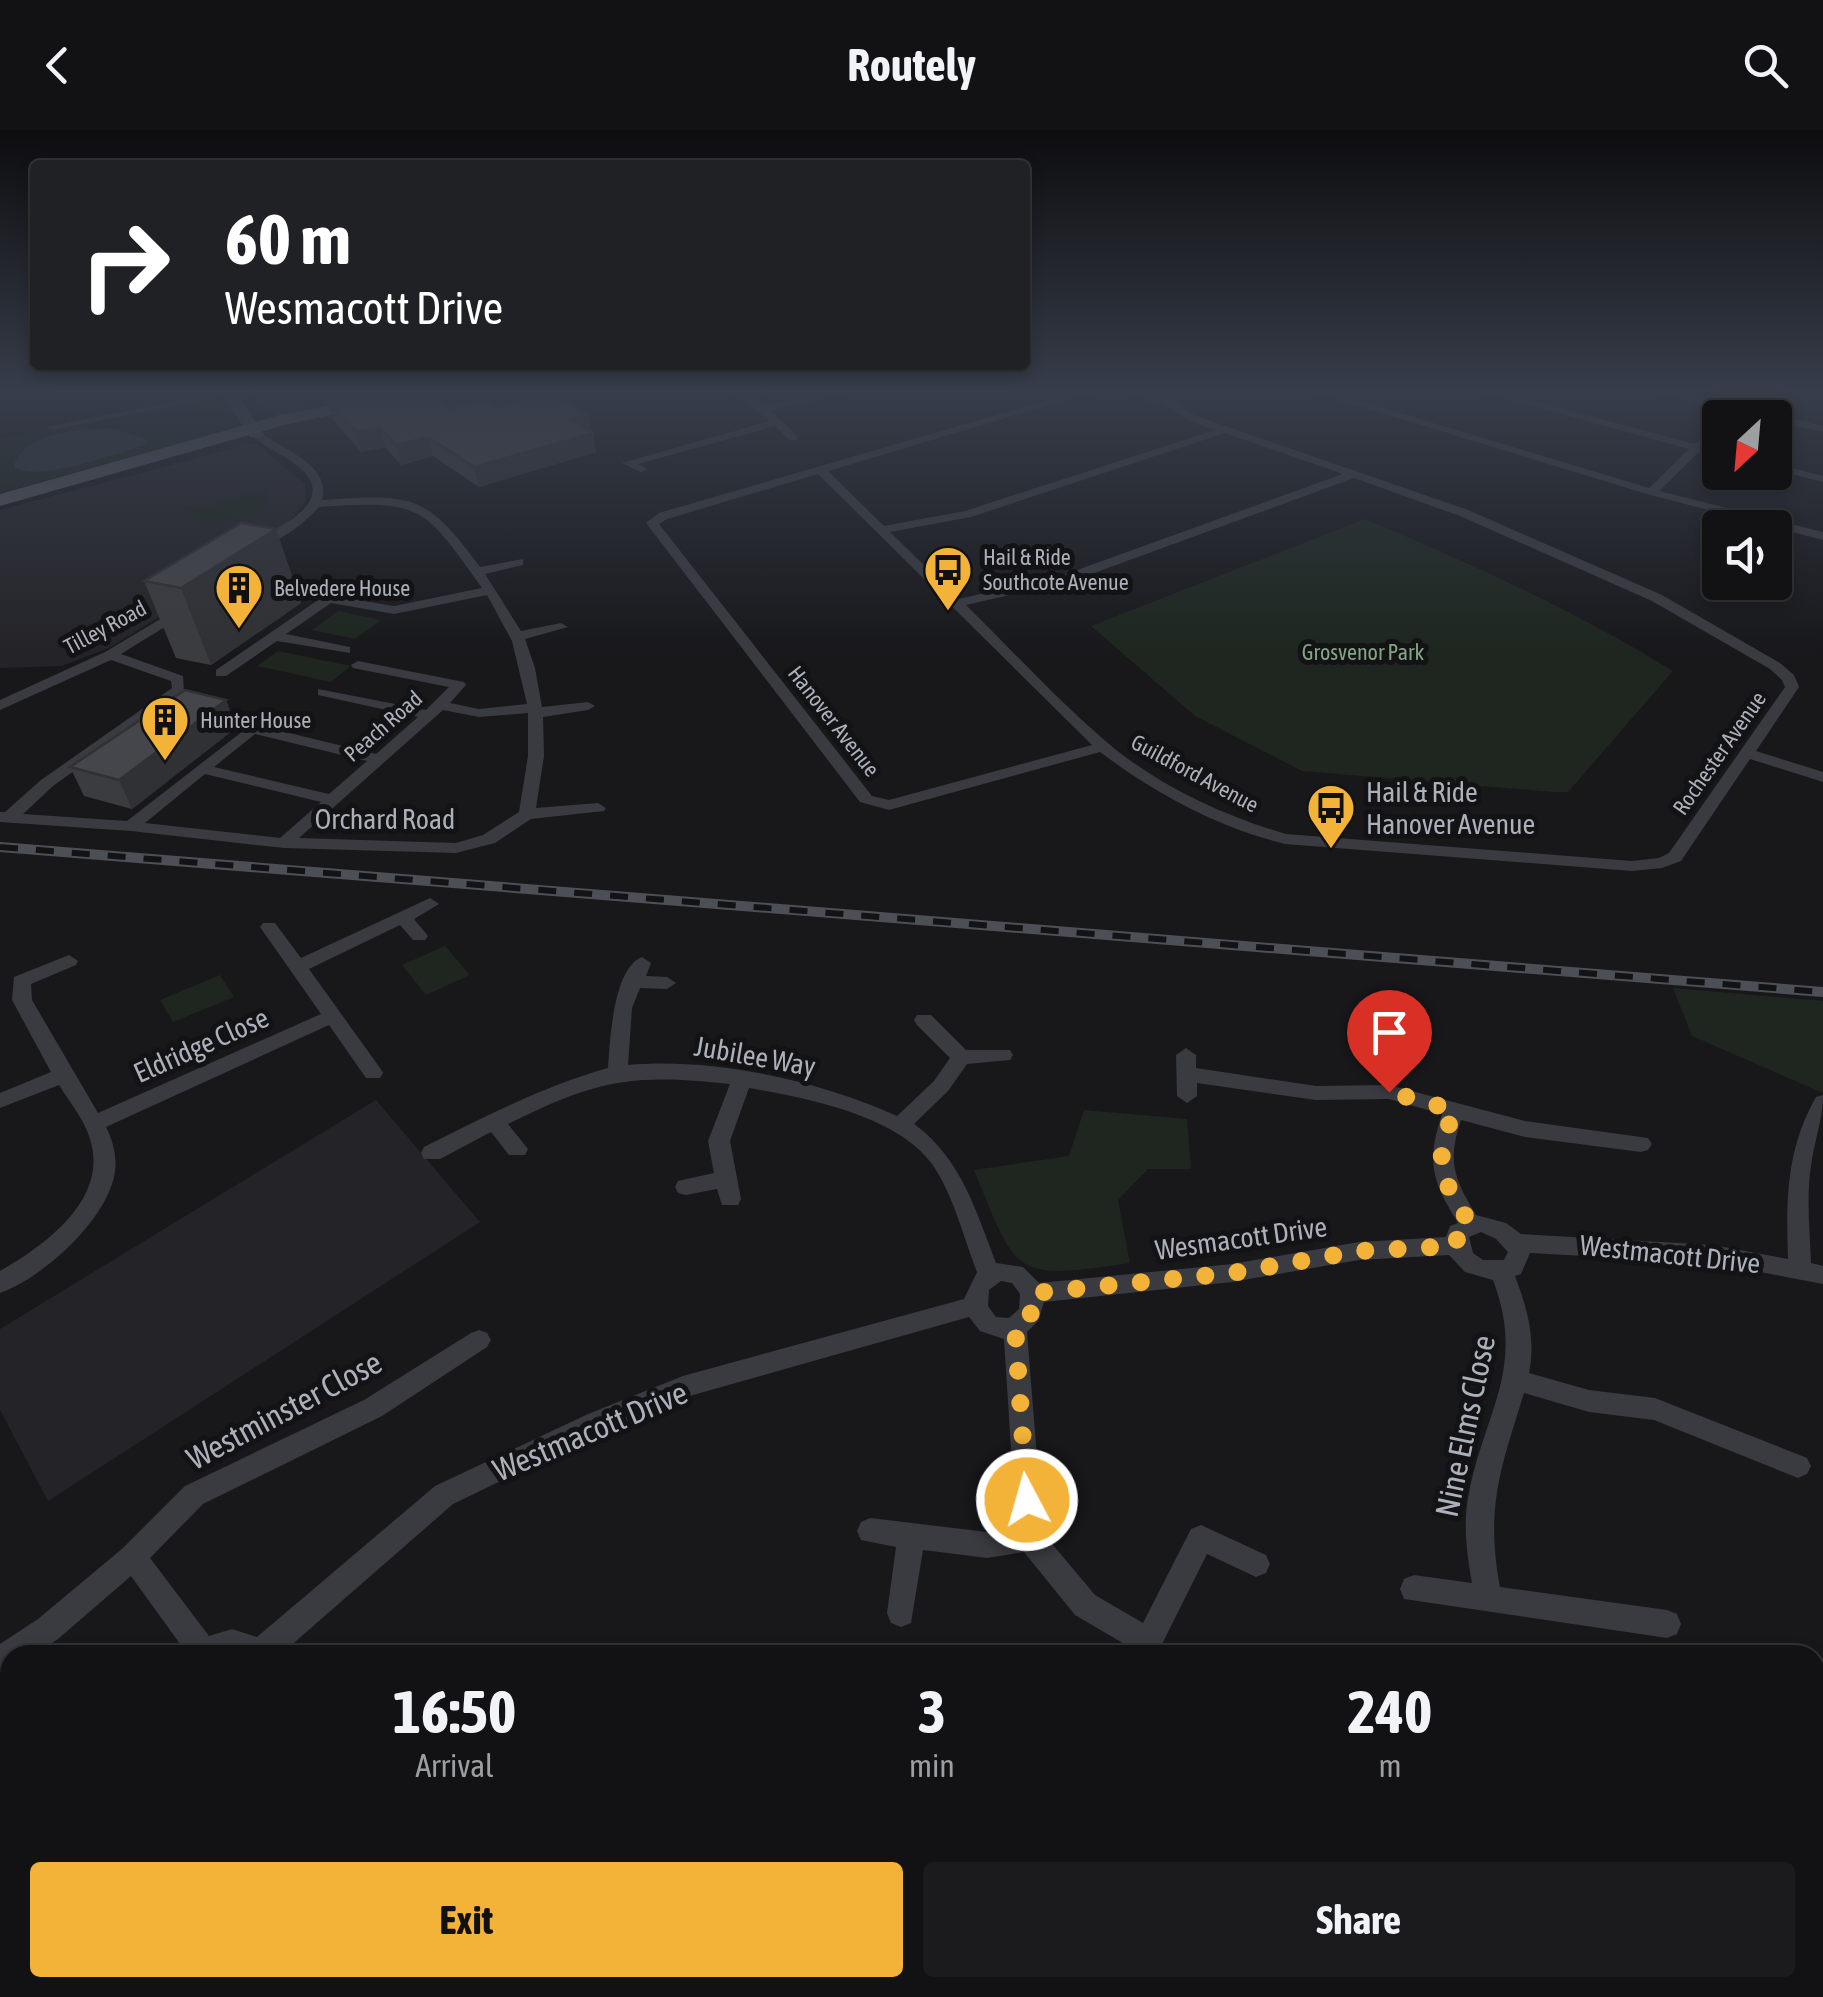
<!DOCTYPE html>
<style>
:root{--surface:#121214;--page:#1b1b1d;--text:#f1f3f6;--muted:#9c9ea0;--line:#313234;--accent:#f3b238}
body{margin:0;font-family:"Asap Condensed",sans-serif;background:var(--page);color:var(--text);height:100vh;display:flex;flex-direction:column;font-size:38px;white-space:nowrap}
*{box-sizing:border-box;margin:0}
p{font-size:32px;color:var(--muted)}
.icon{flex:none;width:55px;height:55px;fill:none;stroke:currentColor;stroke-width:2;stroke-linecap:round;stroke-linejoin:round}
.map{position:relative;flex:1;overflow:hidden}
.details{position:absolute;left:0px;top:1515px;width:1825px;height:352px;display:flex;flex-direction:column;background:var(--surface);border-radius:30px 30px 0 0;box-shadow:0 5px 15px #0003,0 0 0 2px var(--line)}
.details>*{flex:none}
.hud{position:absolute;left:30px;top:30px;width:1000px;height:210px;border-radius:10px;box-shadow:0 5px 15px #0003,0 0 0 2px var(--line);background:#202124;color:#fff;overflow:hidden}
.needle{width:65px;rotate:206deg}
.tools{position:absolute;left:1702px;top:270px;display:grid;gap:20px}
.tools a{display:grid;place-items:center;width:90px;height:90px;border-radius:10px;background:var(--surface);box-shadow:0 5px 15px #0003,0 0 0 2px var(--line);font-size:50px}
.pin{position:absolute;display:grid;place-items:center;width:85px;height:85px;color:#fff;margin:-102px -42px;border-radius:50% 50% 50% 0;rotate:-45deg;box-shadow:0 0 10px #0007}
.pin .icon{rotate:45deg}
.me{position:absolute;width:110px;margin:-55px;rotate:354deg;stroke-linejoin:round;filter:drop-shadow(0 0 8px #0008)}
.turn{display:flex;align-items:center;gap:35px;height:210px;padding:0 30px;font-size:45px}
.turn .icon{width:130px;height:130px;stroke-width:2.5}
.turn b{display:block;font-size:70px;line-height:85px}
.eta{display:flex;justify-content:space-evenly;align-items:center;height:170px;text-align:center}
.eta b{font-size:60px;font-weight:700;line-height:70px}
.primary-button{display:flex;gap:20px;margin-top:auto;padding:20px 30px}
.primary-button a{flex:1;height:115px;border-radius:10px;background:var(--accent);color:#111;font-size:40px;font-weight:700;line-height:115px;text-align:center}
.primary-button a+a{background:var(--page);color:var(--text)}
header{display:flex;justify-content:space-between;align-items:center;height:130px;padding:0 30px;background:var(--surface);font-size:45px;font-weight:700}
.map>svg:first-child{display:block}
.built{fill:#242428}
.green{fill:#1e261f}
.water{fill:#2e383f}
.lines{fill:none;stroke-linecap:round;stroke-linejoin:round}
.street{fill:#393b40;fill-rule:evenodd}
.secondary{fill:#474a50;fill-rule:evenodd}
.primary{fill:#55585f;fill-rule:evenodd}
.rail-casing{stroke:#4c4f55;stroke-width:10}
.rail{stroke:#131316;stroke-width:6;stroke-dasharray:18;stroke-linecap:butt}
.wall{fill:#3b3c40}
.shaded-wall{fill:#303134}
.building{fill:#45464b;stroke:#303134;stroke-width:2.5}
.route{stroke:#f3b238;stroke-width:18;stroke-dasharray:0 32.4}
.labels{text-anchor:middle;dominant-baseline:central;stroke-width:10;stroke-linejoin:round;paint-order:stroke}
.far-poi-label{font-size:22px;fill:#abb0ba;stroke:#131316;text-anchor:start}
.far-street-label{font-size:22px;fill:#abb0ba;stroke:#131316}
.far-park-label{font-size:22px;fill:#82a584;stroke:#131316}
.poi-label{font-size:28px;fill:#abb0ba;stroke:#131316;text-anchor:start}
.street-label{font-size:28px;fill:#abb0ba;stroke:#131316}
.near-street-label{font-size:32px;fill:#abb0ba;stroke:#131316}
</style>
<header><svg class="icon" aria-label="back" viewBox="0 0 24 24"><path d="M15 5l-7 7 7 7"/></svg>Routely<svg class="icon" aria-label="search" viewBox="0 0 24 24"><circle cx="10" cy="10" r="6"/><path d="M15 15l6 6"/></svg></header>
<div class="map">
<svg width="1823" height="1867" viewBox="0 0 1823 1867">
<rect width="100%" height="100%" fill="#18181b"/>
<path class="built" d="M 304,261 L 299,274 L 306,280 L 276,286 L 245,262 Z
M 255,313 L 305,354 L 306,371 L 289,392 L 175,477 L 109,518 L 62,536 L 0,538 L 0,380 Z
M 376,970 L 480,1092 L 48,1371 L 0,1280 L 0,1199 Z
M 1815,1758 L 1823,1764 L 1823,1867 L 1349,1867 L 1349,1858 L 1815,1858 Z"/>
<path class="green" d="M 224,267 L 244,295 L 0,363 L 0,309 Z
M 266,358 L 267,375 L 255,386 L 202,394 L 182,378 L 192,375 L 198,379 Z
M 1365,389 C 1472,434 1574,480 1673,541 L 1568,662 L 1554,662 L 1302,641 L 1195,586 L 1091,496 Z
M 338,481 L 381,490 L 355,509 L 312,500 Z
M 278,521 L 351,536 L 331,552 L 257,536 Z
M 445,816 L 470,845 L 426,865 L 402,835 Z
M 220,845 L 234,867 L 173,892 L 160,870 Z
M 1673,858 L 1823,871 L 1823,963 L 1692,906 Z
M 1084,980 L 1187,989 L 1191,1039 L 1148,1039 L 1118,1070 L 1130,1133 C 1013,1150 1018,1148 974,1040 L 1069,1026 Z
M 1823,1559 L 1823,1742 L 1815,1738 L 1815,1609 Z"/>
<path class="water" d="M 115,299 L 148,310 L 142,316 C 113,324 38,353 14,337 C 22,301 86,298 115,299 Z"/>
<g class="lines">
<path class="street" d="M 228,261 L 235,264 L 51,300 L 46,297 Z
M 731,261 L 744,261 L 766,275 L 831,261 L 853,261 L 771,280 L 797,306 L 797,310 L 789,310 L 775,296 L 638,334 L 647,339 L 641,342 L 622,333 L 770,291 Z
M 1079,261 L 1096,261 L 828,341 L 884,396 L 965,381 L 1215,300 L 1188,290 L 1167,276 L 1124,261 L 1141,261 L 1165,269 L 1163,261 L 1173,261 L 1176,273 L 1196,286 L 1468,380 L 1662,465 L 1780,533 L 1794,545 L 1799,557 L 1756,621 L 1823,642 L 1823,652 L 1750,629 L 1681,731 L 1662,738 L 1632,741 L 1285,714 C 1217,697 1156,664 1100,622 L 889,680 L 860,672 L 646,393 L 659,383 ZM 1225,303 L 1343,344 L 1066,444 L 959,469 L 890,402 L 971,387 ZM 818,344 L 1092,615 L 889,670 L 872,666 L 659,394 L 667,389 ZM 1354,348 L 1460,386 L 1652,471 L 1770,539 L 1782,550 L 1785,557 L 1669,723 L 1659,728 L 1632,731 L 1286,704 C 1224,686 1159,656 1109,614 C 1059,572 1013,521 966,475 L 1075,450 Z
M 1310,261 L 1327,261 L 1649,358 L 1689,319 L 1479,261 L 1497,261 L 1694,314 L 1720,292 L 1720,301 L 1704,316 L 1720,321 L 1720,327 L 1699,322 L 1659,361 L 1823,402 L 1823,410 L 1647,364 Z
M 1654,261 L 1673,261 L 1823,296 L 1823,302 L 1775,291 L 1775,288 L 1756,288 Z
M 252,302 L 260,302 C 282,320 332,334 322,370 C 412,364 426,363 480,437 L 523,429 L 523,435 L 485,444 L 521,501 L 561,493 L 568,497 L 525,509 L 535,538 L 542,577 L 588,572 L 595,576 L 588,580 L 543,587 L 544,626 L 536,678 L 598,673 L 606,678 L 604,681 L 531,689 L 495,713 L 456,723 L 284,718 L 131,701 L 0,692 L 0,682 L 5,682 L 41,650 L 172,558 L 171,551 L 111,530 L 0,580 L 0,570 L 105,522 L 184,475 L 189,476 L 189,482 L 121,524 L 183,546 L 184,562 L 53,656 L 23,684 L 127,691 L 252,594 L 376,624 L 418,587 L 318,565 L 318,559 L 426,580 L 449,557 L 353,538 L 351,535 L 358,531 L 464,552 L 466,555 L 450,573 L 479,579 L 527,574 L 512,511 L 487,465 L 394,484 L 331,473 L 286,504 L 350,517 L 350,523 L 277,511 L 226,546 L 216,546 L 216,540 L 318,470 L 267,461 L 267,455 L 394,476 L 482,458 C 423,375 422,370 319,377 C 302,396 274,417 249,417 L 249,411 C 274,401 338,373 302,340 C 287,325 265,319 251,304 ZM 443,580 L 479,587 L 528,583 L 528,626 L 519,682 L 483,705 L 456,713 L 299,708 ZM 255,604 L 367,631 L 329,664 L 214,637 ZM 205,644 L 321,672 L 280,708 L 145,693 Z
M 1775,334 L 1823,346 L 1823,352 L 1775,340 Z
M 430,768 L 439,774 L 414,789 L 428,806 L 425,810 L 413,810 L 400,795 L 309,839 L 380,938 L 383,943 L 380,948 L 366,948 L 329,895 L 106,997 C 113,1011 117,1026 115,1042 C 108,1089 43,1148 0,1163 L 0,1141 C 42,1117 104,1073 92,1017 C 88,994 71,974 59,955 L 0,978 L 0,963 L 51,942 L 12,870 L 14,847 L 69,825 L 78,831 L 76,835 L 31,854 L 32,870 L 98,983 L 321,884 L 260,797 L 263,793 L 275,793 L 301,828 Z
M 642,827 L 651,833 L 646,846 L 667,847 L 676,853 L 667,859 L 640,858 L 632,878 L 628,935 C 712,927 821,951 897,986 L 934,951 L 950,928 L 917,895 L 914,890 L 917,885 L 931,885 L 966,920 L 1010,920 L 1013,925 L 1010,930 L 967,934 L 948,961 L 914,994 C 961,1028 976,1081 996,1133 L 1023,1137 L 1039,1153 L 1232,1134 L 1359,1112 L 1446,1107 L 1450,1096 L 1458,1093 C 1432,1050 1426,1033 1442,984 L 1389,969 L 1316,970 L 1197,953 L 1197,966 L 1187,973 L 1177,966 L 1176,925 L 1186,918 L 1196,925 L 1196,938 L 1316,956 L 1389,955 L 1525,991 L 1648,1008 L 1652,1014 L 1648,1020 L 1641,1022 L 1525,1007 L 1461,990 C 1447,1032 1454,1048 1476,1085 L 1506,1093 L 1521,1104 L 1713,1115 L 1788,1129 C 1786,1070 1786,1020 1816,967 L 1823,965 C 1823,990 1814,1011 1811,1036 C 1806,1068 1810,1101 1811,1133 L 1823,1136 L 1823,1154 L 1713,1133 L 1530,1123 L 1521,1144 L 1515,1146 C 1527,1178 1536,1208 1529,1243 L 1589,1260 L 1655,1268 L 1807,1328 L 1811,1336 L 1807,1344 L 1798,1348 L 1654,1290 L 1589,1282 L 1524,1263 C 1501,1338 1485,1377 1500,1457 L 1667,1480 L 1677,1484 L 1681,1494 L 1677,1504 L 1667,1508 L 1404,1469 L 1400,1459 L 1404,1449 L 1414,1445 L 1472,1453 C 1467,1425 1463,1396 1468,1368 C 1483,1283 1527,1240 1493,1150 L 1465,1142 L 1449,1125 L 1359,1130 L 1232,1152 L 1044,1172 L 1038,1191 L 1027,1202 L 1043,1403 L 1095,1465 L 1143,1493 L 1191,1399 L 1201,1395 L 1266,1425 L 1270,1434 L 1266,1443 L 1256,1447 L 1207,1424 L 1158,1522 L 1151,1525 L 1138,1522 L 1075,1485 L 1024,1422 L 987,1428 L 923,1420 L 911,1493 L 901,1497 L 891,1493 L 887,1483 L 896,1417 L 861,1410 L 857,1401 L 861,1392 L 870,1388 L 987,1402 L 1016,1397 L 1004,1209 L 980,1201 L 969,1187 L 686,1267 L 606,1300 L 453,1374 L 280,1525 L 188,1525 L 131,1446 L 58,1509 L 34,1525 L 10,1525 L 10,1541 L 0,1545 L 0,1514 L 38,1489 L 123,1418 L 185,1356 L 364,1270 L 471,1203 L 479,1200 L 487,1203 L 491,1210 L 487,1217 L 382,1286 L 203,1374 L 150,1428 L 209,1506 L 232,1499 L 257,1507 L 435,1356 L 588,1284 L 683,1246 L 964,1169 L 977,1142 C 963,1106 954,1066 932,1034 C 896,985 806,968 749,958 L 730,1011 L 741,1069 L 738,1075 L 722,1075 L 717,1059 L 686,1065 L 678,1063 L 675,1057 L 678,1051 L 714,1043 L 708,1011 L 730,954 C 632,943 596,950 508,994 L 528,1019 L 525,1025 L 509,1025 L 491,1002 L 440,1029 L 424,1029 L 421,1023 L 424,1017 C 485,987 543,956 608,938 C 610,911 613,838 642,827 ZM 1481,1102 L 1496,1109 L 1508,1122 L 1504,1130 L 1483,1130 L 1473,1123 L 1469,1107 ZM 1001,1151 L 1012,1153 L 1020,1164 L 1019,1179 L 1009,1188 L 996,1187 L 988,1176 L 989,1160 Z
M 10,1709 L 10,1745 L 0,1749 L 0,1713 Z
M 301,1858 L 335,1858 L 335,1867 L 301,1867 Z"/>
<path class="secondary" d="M 220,261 L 235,261 L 264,304 L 262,307 L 250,307 Z"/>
<path class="primary" d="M 409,261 L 446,261 L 288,294 L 0,376 L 0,364 L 280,285 Z"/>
<g class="rail-casing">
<path id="rail" d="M 0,717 L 1823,862"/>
</g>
<use href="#rail" class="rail"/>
</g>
<path class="wall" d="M 328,272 L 451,279 L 496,278 L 591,302 L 593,303 L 596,322 L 479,357 L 433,326 L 401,335 L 385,317 L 361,322 L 333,290 Z
M 276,399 L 301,473 L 211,535 L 176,528 L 144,451 Z
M 237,597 L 132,679 L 84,666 L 70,637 Z"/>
<path class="shaded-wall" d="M 588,285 L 596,322 L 479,357 L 474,337 L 571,289 Z
M 380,298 L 385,317 L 361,322 L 356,302 Z
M 428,307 L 433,326 L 401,335 L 396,315 Z
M 276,399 L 301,473 L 211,535 L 181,458 Z
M 226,570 L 237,597 L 132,679 L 119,650 Z"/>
<path class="building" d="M 387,261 L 433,261 L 451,279 L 483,270 L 496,278 L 551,262 L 588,285 L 571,289 L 593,303 L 474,337 L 428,307 L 396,315 L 380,298 L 356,302 L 328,272 Z
M 241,393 L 276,399 L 181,458 L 144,451 Z
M 185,560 L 226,570 L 119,650 L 70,637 Z"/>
<linearGradient id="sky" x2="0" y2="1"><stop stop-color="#0d0d0f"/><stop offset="0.5" stop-color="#373d4a"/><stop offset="1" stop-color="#373d4a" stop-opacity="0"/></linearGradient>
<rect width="1823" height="523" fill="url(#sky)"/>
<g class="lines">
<path class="route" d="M 1027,1370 L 1015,1196 L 1034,1181 L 1034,1163 L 1232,1143 L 1359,1121 L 1456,1116 L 1458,1102 L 1470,1094 C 1439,1042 1433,1039 1454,980 L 1389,962"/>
</g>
<defs>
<g id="bus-pin" transform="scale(2.5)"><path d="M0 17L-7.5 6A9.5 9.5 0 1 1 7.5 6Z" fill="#f3b238" stroke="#131316"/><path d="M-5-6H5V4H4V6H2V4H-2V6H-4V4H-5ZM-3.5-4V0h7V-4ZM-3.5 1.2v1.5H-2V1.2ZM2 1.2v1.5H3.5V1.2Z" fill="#111"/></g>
<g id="building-pin" transform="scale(2.5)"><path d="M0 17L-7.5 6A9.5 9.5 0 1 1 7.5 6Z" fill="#f3b238" stroke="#131316"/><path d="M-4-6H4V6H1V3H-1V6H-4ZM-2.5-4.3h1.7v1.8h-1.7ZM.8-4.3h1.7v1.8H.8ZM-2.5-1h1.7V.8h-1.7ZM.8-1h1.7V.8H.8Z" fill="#111"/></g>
</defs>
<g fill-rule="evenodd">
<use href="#bus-pin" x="948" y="440"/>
<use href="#building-pin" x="239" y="458"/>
<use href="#building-pin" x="165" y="590"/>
<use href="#bus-pin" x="1331" y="678"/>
</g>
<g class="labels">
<g class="far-poi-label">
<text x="983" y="427">Hail &amp; Ride<tspan x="983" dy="25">Southcote Avenue</tspan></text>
<text x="274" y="458">Belvedere House</text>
<text x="200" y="590">Hunter House</text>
</g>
<g class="far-street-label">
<text transform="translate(105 497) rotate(-28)">Tilley Road</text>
<text transform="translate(834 591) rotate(52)">Hanover Avenue</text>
<text transform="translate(383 596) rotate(-41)">Peach Road</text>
<text transform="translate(1719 623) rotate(-55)">Rochester Avenue</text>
<text transform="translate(1195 643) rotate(28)">Guildford Avenue</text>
</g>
<g class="far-park-label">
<text x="1363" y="522">Grosvenor Park</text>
</g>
<g class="poi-label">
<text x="1366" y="662">Hail &amp; Ride<tspan x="1366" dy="32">Hanover Avenue</tspan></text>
</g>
<g class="street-label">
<text x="385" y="689">Orchard Road</text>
<text transform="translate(201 915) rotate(-24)">Eldridge Close</text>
<text transform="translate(755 926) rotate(10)">Jubilee Way</text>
<text transform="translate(1241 1108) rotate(-8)">Wesmacott Drive</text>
<text transform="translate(1670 1124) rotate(6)">Westmacott Drive</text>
</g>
<g class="near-street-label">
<text transform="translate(284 1280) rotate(-28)">Westminster Close</text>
<text transform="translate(1465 1296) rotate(-78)">Nine Elms Close</text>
<text transform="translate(590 1301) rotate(-23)">Westmacott Drive</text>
</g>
</g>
</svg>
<div class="tools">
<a><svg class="needle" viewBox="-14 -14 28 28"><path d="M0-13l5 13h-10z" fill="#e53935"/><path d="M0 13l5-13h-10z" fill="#9c9ea0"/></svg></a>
<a><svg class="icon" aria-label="sound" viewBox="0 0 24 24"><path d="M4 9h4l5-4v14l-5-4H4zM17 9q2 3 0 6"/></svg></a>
</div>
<div class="pin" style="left:1389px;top:962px;background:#d93025"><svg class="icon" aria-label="arrive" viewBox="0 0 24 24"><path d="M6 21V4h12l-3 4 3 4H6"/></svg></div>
<svg class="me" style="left:1027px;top:1370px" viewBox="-20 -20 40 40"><circle r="17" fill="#f3b238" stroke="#fff" stroke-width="3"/><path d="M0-11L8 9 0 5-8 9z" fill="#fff"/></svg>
<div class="hud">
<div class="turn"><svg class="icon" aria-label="right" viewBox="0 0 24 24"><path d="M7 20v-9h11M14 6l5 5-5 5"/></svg><div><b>60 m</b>Wesmacott Drive</div></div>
</div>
<section class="details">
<div class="eta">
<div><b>16:50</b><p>Arrival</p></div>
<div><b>3</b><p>min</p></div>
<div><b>240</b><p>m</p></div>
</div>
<div class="primary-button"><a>Exit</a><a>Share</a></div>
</section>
</div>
